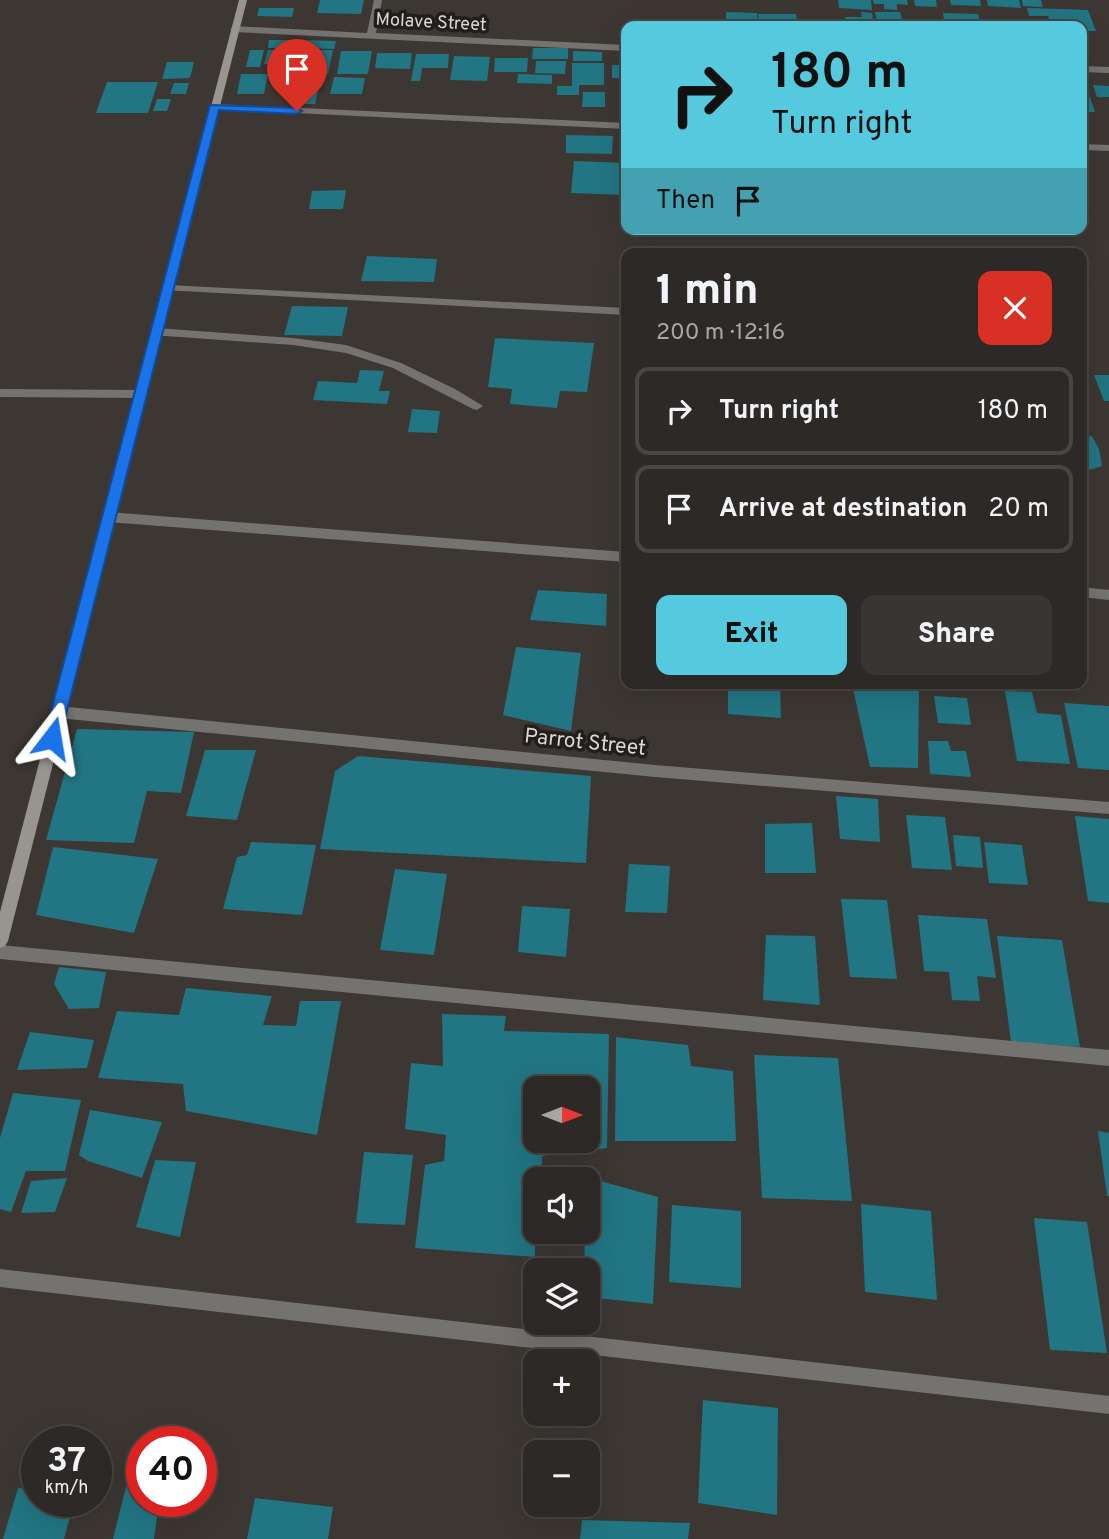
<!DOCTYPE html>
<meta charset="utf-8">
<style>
:root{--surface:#2d2926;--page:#393532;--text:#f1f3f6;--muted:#a7a6a7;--line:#484543;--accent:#55cadf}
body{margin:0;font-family:Overpass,sans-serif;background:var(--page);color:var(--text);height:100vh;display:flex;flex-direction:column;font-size:26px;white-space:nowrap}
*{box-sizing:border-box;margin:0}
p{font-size:23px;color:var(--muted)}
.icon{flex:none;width:38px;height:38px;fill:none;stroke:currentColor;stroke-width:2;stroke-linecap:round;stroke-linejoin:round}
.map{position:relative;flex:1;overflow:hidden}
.side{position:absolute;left:621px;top:248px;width:466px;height:441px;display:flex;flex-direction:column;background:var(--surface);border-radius:14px;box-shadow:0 7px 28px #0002,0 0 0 2px var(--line)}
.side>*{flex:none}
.guide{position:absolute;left:621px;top:21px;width:466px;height:214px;border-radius:14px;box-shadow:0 7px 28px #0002,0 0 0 2px var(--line);background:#55cadf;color:#111;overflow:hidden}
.needle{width:46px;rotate:90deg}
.buttons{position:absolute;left:523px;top:1076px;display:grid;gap:14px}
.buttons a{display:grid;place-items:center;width:77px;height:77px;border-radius:14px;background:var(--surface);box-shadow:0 7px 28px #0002,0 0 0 2px var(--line);font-size:35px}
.speed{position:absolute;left:21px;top:1426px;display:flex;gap:14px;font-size:35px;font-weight:700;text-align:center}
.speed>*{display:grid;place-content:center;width:91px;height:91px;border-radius:50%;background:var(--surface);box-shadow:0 7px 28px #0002,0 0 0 2px var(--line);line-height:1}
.speed small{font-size:18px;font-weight:400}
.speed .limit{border:10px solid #d22;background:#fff;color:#111}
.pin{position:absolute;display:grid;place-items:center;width:60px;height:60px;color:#fff;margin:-72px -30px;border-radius:50% 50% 50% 0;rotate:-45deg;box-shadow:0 0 7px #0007}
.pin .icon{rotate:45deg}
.me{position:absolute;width:77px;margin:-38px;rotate:14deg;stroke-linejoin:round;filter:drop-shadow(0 0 5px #0008)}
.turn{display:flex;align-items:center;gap:24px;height:147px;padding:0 35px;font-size:32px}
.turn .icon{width:91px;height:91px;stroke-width:2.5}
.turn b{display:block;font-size:49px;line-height:60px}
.then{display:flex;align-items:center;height:66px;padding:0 35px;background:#0003;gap:14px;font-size:26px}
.round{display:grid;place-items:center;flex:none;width:74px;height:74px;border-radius:14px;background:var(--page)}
.head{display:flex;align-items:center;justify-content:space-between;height:119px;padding:0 35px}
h1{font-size:42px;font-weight:800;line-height:52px}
.cta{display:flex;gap:14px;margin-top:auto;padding:14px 35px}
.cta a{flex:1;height:80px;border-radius:14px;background:var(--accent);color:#111;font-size:28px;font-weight:800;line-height:80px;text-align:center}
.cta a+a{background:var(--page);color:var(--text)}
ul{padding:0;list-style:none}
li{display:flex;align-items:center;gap:21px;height:88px;margin:0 14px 10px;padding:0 21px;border:4px solid var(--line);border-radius:14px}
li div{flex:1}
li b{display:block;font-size:26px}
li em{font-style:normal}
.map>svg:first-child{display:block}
.building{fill:#227583;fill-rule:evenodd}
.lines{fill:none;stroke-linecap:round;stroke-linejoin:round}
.lane{fill:#757370;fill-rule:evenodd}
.street{fill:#757370;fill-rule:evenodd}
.secondary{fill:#989490;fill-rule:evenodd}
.route{fill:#1a73e8;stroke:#114b97;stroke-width:2}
.labels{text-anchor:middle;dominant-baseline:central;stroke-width:7;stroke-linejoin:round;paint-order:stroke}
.far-street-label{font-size:18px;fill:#dad7d4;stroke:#211f1c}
.street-label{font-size:21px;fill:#dad7d4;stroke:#211f1c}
</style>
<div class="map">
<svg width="1109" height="1539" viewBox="0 0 1109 1539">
<rect width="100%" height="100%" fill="#3c3732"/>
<path class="building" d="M 320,0 L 364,0 L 361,14 L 317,13 Z
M 838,0 L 871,0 L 872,10 L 839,8 Z
M 873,0 L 907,0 L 908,5 L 897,4 L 897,10 L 884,9 L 884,4 L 874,4 Z
M 914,0 L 936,0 L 937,7 L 915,6 Z
M 950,0 L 980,0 L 981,6 L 951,5 Z
M 987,0 L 1019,0 L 1021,8 L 988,6 Z
M 1022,0 L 1041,0 L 1043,7 L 1023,6 Z
M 259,8 L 294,8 L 292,17 L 257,16 Z
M 1027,8 L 1088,10 L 1096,31 L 1082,31 L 1082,26 L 1051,26 L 1048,16 L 1029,16 Z
M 726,12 L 757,13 L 758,26 L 726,26 Z
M 861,12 L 872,13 L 874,26 L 845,26 L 845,17 L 862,17 Z
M 875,12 L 900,12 L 904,26 L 878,26 Z
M 943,13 L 978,14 L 981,26 L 945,26 Z
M 758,14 L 796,14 L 798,26 L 759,26 Z
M 812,21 L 835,22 L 836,26 L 813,26 Z
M 269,40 L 298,40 L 295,48 L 268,48 Z
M 302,40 L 336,41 L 334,49 L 300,48 Z
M 533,48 L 568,48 L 568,59 L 532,59 Z
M 250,50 L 264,50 L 260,67 L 246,67 Z
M 268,50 L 294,50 L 291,64 L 264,64 Z
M 298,50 L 333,50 L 328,74 L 292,74 Z
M 341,51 L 372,51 L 368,74 L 337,74 Z
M 573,51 L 602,52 L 602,61 L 573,61 Z
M 377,53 L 412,53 L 410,69 L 375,68 Z
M 416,54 L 449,54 L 448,68 L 422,68 L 420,81 L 411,81 Z
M 454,56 L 490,57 L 487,81 L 450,80 Z
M 495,58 L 528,58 L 527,72 L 494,72 Z
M 536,61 L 566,61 L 565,74 L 535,73 Z
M 167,62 L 194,62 L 190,78 L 162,79 Z
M 572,63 L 604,63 L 604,85 L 579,85 L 579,95 L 557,95 L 557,86 L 572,86 Z
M 612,65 L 626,65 L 626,78 L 612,78 Z
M 241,74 L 268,74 L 264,94 L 237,94 Z
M 518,74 L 552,75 L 552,84 L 517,83 Z
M 300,76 L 321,76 L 315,104 L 294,104 Z
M 334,77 L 365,78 L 362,94 L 330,94 Z
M 107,82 L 158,82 L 148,113 L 96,113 Z
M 174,83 L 189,83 L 186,94 L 170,94 Z
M 1093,85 L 1109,86 L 1109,97 L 1097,97 Z
M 583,92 L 605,92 L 605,107 L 582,107 Z
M 1082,97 L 1090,97 L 1095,112 L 1082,112 Z
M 157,99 L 171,99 L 167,111 L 153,111 Z
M 566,135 L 613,136 L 612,154 L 566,153 Z
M 574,161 L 626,163 L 626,195 L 571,193 Z
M 346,190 L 343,209 L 309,209 L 312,191 Z
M 367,256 L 437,259 L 434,282 L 361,281 Z
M 292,306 L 348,307 L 342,336 L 284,335 Z
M 495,338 L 594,343 L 587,392 L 560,391 L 557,408 L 510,404 L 512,389 L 488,387 Z
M 360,370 L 384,371 L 379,391 L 390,391 L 387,404 L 313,400 L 318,381 L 357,383 Z
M 1094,375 L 1109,375 L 1109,401 L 1104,401 Z
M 412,409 L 440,411 L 437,433 L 408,432 Z
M 1092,436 L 1099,449 L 1102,466 L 1082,472 L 1082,437 Z
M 538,590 L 607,594 L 606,626 L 530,620 Z
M 516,647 L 581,653 L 571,731 L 503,715 Z
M 728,684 L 780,684 L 781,718 L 728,714 Z
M 852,684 L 919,686 L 918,768 L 870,767 Z
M 1005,691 L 1032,692 L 1037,713 L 1061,715 L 1070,764 L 1017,761 Z
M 934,696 L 967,698 L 971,725 L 938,723 Z
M 1064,703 L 1109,706 L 1109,770 L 1078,768 Z
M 77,729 L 194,732 L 181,793 L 147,791 L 134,843 L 46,840 Z
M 928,741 L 948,741 L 951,751 L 966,751 L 971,777 L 930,774 Z
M 205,750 L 256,750 L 237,820 L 186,816 Z
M 358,756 L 591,776 L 586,863 L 320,849 L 335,771 Z
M 836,796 L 878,799 L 880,842 L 840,839 Z
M 906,815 L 945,817 L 952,870 L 912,868 Z
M 1075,816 L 1109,819 L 1109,903 L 1088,901 Z
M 812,823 L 816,873 L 765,873 L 765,824 Z
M 953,835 L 980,837 L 983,868 L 956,866 Z
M 251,842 L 316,845 L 302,915 L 223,909 L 237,857 L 247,855 Z
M 984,842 L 1022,845 L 1028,885 L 989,883 Z
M 53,847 L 158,859 L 134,933 L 36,915 Z
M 629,864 L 670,866 L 667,913 L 625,912 Z
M 395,869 L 447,874 L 434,955 L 380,950 Z
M 841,899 L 887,900 L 897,979 L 850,977 Z
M 522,906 L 570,909 L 566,957 L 518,952 Z
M 918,915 L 987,919 L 996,978 L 977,976 L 980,1001 L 952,1000 L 949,972 L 924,971 Z
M 766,935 L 815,936 L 820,1005 L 763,1000 Z
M 997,936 L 1062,940 L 1080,1047 L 1011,1042 Z
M 59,967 L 106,972 L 99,1008 L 69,1009 L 54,984 Z
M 186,988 L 272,996 L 263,1025 L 296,1026 L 300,1001 L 341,1001 L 317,1135 L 186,1111 L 183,1084 L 98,1078 L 117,1011 L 179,1015 Z
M 442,1014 L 506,1016 L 504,1031 L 609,1034 L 607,1148 L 542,1156 L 541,1180 L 536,1180 L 535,1257 L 415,1248 L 425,1165 L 444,1161 L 446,1135 L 405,1129 L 411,1063 L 443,1066 ZM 536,1088 L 588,1088 L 588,1141 L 536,1141 Z
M 30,1032 L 94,1040 L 87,1068 L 17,1070 Z
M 616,1037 L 688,1045 L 691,1066 L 733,1071 L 736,1141 L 615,1141 Z
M 754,1055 L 838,1058 L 852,1201 L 762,1198 Z
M 13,1093 L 81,1100 L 65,1171 L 26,1171 L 11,1212 L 0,1209 L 0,1138 Z
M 90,1110 L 162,1122 L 142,1178 L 88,1161 L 79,1155 Z
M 1098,1131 L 1109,1133 L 1109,1196 L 1107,1196 Z
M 364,1152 L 413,1155 L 405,1225 L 356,1223 Z
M 155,1160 L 196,1162 L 180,1237 L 136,1227 Z
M 586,1177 L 658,1197 L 653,1304 L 588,1297 L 588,1270 L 584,1270 L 585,1232 L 588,1232 Z
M 67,1178 L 55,1212 L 21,1213 L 31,1181 Z
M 861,1204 L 931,1211 L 937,1300 L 865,1292 Z
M 672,1205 L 741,1211 L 741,1288 L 669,1282 Z
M 1034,1218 L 1087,1222 L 1107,1353 L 1050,1350 Z
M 703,1400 L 778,1408 L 777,1515 L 698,1503 Z
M 130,1471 L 142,1473 L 142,1502 L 159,1502 L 154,1539 L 113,1539 Z
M 18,1488 L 37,1490 L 37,1502 L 74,1502 L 64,1539 L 3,1539 Z
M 255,1498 L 333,1507 L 328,1539 L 247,1539 Z
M 582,1520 L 690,1523 L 688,1539 L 580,1539 Z"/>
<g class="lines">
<path class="lane" d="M 0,389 L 140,390 L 146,394 L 140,398 L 0,397 Z"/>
<path class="street" d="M 374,0 L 382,0 L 376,33 L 626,45 L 626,51 L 234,32 L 230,29 L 234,26 L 367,33 Z
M 1082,66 L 1109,67 L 1109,73 L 1082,72 Z
M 214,104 L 626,123 L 626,129 L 211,109 L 209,107 Z
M 1082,144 L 1109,145 L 1109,151 L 1082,150 Z
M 168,285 L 626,308 L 626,315 L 164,290 L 163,288 Z
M 156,328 L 293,338 L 346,345 L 401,363 L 455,389 L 483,406 L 477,410 L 473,409 L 393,368 L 346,353 L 293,345 L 152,335 L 152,329 Z
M 108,512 L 626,552 L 626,562 L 108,522 L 102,517 Z
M 1082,587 L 1109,590 L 1109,600 L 1082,597 Z
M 58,706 L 655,765 L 1109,802 L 1109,814 L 655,777 L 58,718 L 53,716 L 51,712 L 53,708 Z
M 0,945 L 1109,1050 L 1109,1066 L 0,959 Z
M 0,1269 L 1109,1396 L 1109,1414 L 0,1287 Z"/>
<path class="secondary" d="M 239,0 L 247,0 L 8,941 L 5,946 L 0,948 L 0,912 Z"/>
</g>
<path class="route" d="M 210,105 L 297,108 L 302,111 L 297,114 L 219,110 L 60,738 L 52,744 L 44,738 Z"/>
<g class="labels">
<g class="far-street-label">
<text transform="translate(431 23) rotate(3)">Molave Street</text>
</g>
<g class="street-label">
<text transform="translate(585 743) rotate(6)">Parrot Street</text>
</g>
</g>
</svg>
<div class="buttons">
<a><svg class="needle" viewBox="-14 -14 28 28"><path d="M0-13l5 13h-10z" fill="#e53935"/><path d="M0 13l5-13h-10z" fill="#a7a6a7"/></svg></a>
<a><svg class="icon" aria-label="sound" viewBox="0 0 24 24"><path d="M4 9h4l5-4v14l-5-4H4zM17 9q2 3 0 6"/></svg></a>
<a><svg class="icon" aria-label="layers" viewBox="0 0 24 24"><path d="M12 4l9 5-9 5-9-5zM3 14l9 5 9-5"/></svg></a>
<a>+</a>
<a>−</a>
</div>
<div class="speed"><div>37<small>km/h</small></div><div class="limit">40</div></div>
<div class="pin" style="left:297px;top:111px;background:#d93025"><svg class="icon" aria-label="arrive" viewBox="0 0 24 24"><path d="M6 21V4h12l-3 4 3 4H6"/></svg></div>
<svg class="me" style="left:52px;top:738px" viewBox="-20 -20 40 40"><path d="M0-17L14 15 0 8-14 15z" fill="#1a73e8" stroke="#fff" stroke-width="4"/></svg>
<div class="guide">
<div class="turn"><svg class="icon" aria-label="right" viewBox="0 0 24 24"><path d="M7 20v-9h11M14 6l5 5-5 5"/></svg><div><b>180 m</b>Turn right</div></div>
<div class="then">Then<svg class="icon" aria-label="arrive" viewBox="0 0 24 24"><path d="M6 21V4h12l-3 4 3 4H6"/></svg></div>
</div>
<section class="side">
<div class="head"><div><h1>1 min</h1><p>200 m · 12:16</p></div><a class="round" style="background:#d93025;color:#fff"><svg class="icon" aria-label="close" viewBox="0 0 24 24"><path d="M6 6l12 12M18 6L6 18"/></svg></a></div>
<ul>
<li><svg class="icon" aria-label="right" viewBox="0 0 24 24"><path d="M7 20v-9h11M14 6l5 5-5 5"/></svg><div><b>Turn right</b></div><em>180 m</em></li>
<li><svg class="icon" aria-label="arrive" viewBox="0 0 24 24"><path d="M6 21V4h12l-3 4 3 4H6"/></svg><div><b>Arrive at destination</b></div><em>20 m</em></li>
</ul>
<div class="cta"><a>Exit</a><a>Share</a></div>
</section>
</div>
